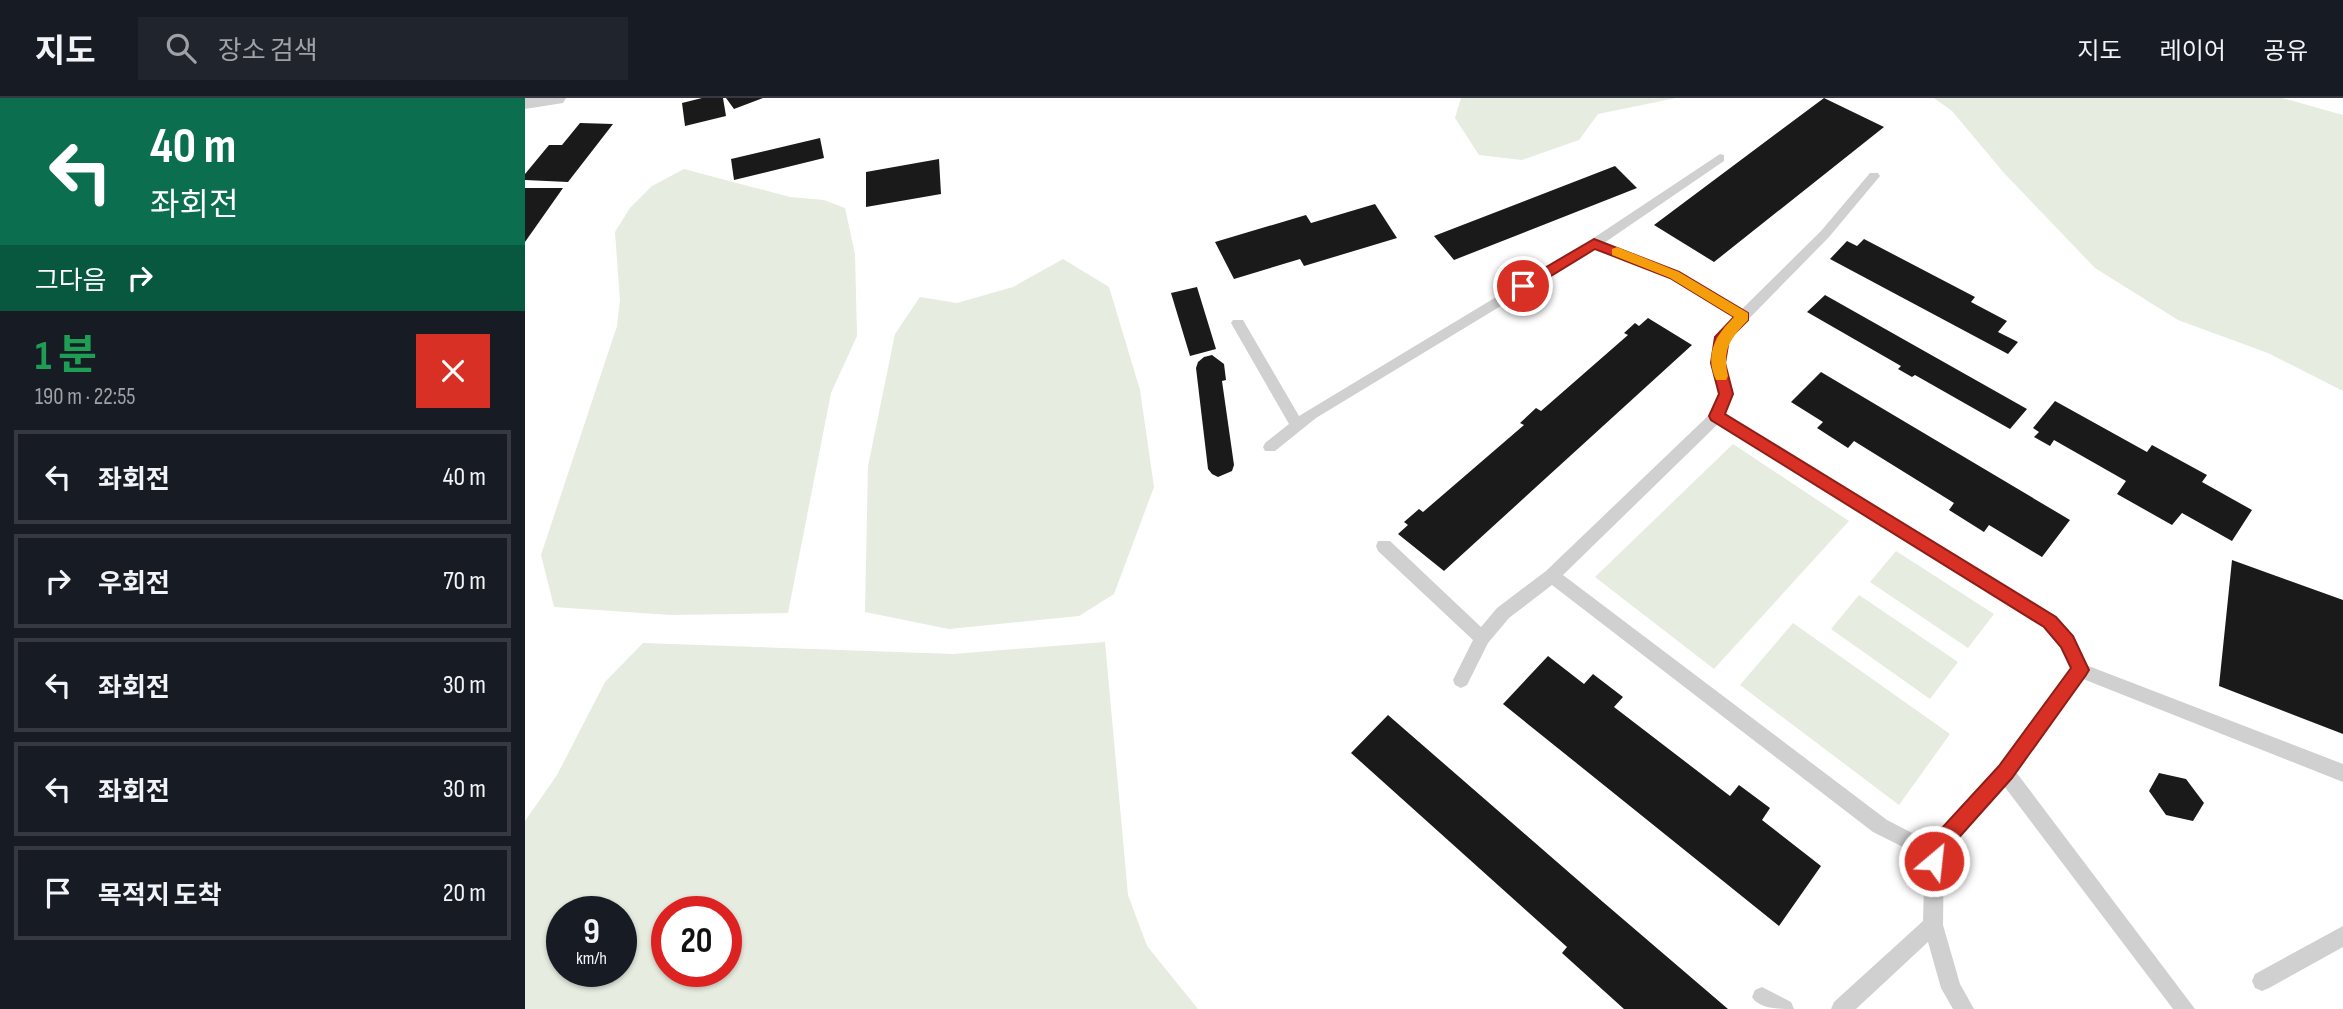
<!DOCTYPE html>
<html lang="ko">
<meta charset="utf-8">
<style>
:root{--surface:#171b24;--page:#20242c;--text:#f1f3f6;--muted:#9ea1a6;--line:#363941}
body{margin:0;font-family:"Sofia Sans Condensed","Noto Sans KR",sans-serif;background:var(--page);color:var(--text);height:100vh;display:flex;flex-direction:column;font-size:26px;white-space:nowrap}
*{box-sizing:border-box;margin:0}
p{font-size:23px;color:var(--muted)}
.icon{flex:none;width:38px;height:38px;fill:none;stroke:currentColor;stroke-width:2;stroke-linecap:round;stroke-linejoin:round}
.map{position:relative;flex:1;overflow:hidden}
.sheet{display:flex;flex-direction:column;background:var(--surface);width:525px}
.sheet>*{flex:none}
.banner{background:#0b6e4f;color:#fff;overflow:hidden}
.speed{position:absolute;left:21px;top:798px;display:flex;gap:14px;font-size:35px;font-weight:700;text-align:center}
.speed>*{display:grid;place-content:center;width:91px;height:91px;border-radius:50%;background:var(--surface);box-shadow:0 2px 5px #0004;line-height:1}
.speed small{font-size:18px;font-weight:400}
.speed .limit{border:10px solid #d22;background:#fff;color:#111}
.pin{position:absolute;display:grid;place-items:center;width:60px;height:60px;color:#fff;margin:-30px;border:4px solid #fff;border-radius:50%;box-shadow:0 2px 7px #0007}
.me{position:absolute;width:77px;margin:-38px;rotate:28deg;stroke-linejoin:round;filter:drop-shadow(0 0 5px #0008)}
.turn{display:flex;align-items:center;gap:24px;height:147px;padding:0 35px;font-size:32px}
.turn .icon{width:91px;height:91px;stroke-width:2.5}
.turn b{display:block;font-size:49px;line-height:60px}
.then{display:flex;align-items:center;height:66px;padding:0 35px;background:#0003;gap:14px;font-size:26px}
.round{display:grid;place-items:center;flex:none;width:74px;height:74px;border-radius:0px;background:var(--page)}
.headline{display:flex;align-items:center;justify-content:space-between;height:119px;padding:0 35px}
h1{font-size:42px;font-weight:700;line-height:52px;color:#1e9e55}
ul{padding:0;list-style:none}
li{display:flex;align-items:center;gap:21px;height:94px;margin:0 14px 10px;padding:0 21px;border:4px solid var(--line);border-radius:0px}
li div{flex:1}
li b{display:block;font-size:26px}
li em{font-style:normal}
header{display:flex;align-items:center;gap:42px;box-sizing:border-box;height:98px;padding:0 35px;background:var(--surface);border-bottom:2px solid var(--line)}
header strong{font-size:33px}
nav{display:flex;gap:38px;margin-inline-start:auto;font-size:24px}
.search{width:490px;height:63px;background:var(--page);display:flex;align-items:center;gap:18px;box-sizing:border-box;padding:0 24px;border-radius:0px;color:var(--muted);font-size:26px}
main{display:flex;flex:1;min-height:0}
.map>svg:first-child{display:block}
.green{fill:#e6ecdf;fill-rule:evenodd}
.building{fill:#1a1a1a}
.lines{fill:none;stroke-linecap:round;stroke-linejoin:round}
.service{fill:#d0d0d0;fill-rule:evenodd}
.minor{fill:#d0d0d0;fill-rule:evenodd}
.route{fill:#d93025;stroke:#8d1f18;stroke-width:2}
.slow{fill:#f59e0b}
</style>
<header>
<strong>지도</strong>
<div class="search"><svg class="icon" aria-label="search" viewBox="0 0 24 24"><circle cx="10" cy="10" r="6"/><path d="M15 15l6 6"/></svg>장소 검색</div>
<nav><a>지도</a><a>레이어</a><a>공유</a></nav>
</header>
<main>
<section class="sheet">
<div class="banner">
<div class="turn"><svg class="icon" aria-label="left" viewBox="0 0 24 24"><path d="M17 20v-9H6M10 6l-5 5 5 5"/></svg><div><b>40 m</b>좌회전</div></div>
<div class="then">그다음<svg class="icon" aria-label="right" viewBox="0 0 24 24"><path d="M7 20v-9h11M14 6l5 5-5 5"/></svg></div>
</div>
<div class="headline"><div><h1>1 분</h1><p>190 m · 22:55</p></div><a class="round" style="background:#d93025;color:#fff"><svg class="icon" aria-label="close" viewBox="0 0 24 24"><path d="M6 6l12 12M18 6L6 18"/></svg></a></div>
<ul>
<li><svg class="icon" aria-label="left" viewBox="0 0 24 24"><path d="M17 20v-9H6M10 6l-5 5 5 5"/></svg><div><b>좌회전</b></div><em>40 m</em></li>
<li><svg class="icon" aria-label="right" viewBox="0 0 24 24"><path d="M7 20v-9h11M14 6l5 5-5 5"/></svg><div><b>우회전</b></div><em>70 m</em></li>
<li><svg class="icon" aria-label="left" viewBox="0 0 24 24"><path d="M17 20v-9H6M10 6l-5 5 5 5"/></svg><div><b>좌회전</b></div><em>30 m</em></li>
<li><svg class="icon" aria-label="left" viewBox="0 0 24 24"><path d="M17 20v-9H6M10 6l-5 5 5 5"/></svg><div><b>좌회전</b></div><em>30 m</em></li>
<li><svg class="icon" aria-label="arrive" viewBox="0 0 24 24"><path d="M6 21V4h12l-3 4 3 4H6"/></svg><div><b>목적지 도착</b></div><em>20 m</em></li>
</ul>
</section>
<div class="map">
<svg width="1818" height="911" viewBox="0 0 1818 911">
<rect width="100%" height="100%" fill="#fff"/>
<path class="green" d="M 936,0 L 1151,0 L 1073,16 L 1054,42 L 997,62 L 954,57 L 930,20 Z
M 1409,0 L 1757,0 L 1818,17 L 1818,293 L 1743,255 L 1653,222 L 1570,170 L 1479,75 L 1427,13 Z
M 159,71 L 265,99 L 299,102 L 320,110 L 330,156 L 332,238 L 306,295 L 263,515 L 146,517 L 29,509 L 16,457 L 92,228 L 95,202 L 90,134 L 105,110 L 127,88 Z
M 538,161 L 584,189 L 615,292 L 629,389 L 589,496 L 554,518 L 424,531 L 340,514 L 343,368 L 370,236 L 395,199 L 432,205 L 488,189 Z
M 1208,346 L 1324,423 L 1189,571 L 1070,479 Z
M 1371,453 L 1469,516 L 1443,550 L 1345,484 Z
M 1334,497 L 1433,564 L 1405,601 L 1306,531 Z
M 1268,525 L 1425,636 L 1374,707 L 1215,587 Z
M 580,544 L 603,797 L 622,848 L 673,911 L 0,911 L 0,723 L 32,677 L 80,584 L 118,545 L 428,556 ZM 37,814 L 96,814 L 96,873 L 37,873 ZM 142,814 L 201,814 L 201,873 L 142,873 Z"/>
<path class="building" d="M 177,0 L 198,0 L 201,18 L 160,28 L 157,5 Z
M 201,0 L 238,0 L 209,11 Z
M 1299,0 L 1359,29 L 1189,164 L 1129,127 Z
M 55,25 L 88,26 L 43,84 L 0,82 L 0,76 L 24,47 L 37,47 Z
M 295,40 L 299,60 L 209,82 L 206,61 Z
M 414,61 L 416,96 L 341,109 L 341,74 Z
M 1090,68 L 1112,90 L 929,162 L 909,138 Z
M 0,90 L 38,90 L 0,144 Z
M 850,106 L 872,140 L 779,168 L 775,161 L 709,181 L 690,144 L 781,117 L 786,125 Z
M 1339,141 L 1450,199 L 1446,204 L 1482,223 L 1473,234 L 1493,244 L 1483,256 L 1305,161 L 1322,143 L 1332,148 Z
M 672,189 L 691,251 L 665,258 L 646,195 Z
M 1300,197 L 1502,311 L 1485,331 L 1390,277 L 1387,279 L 1373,271 L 1376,268 L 1282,214 Z
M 1123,220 L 1167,247 L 919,473 L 873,436 L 883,427 L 879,424 L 894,411 L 898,414 L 999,327 L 995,325 L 1011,310 L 1016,313 L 1103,237 L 1099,235 L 1110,225 L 1114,228 Z
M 687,257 L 699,266 L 701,282 L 697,283 L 709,367 L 707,373 L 693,379 L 687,376 L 683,371 L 671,270 L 673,264 L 679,259 Z
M 1296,274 L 1545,422 L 1517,459 L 1464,427 L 1459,434 L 1424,412 L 1429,405 L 1329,343 L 1323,350 L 1292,330 L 1298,324 L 1266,304 Z
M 1530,303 L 1622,354 L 1627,347 L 1682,377 L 1677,384 L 1727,412 L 1707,443 L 1657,415 L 1647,427 L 1592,396 L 1601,383 L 1529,342 L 1525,348 L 1509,339 L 1514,334 L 1508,330 Z
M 1707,462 L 1818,502 L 1818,636 L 1694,588 Z
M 1023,558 L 1059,586 L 1068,576 L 1098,599 L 1089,609 L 1205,698 L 1214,687 L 1245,710 L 1237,722 L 1296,768 L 1254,828 L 978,606 Z
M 863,617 L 1078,804 L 1203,911 L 1099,911 L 1037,855 L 1042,849 L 826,655 Z
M 1634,675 L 1661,681 L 1679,705 L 1668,723 L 1641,717 L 1624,693 Z"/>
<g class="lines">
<path class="service" d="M 1195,56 L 1199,57 L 1199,63 L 1079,145 L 1155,174 L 1217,211 L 1296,133 L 1345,75 L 1353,75 L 1355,78 L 1304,139 L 1204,241 L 1200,265 L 1208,296 L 1200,316 L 1531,519 L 1548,538 L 1561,567 L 1818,666 L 1818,684 L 1558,581 L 1491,674 L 1670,911 L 1648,911 L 1479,688 L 1429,745 L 1419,748 L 1418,827 L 1435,886 L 1449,911 L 1428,911 L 1416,890 L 1403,844 L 1331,911 L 1306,911 L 1309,904 L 1398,823 L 1400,753 L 1390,755 L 1348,734 L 1027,487 L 984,520 L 963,545 L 942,587 L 936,590 L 930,587 L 928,582 L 948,542 L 853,453 L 851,448 L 853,443 L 865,443 L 956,529 L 972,510 L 1021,473 L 1186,315 L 1194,296 L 1186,265 L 1190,239 L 1209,219 L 1145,180 L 1070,151 L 791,320 L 750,353 L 740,353 L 738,349 L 740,345 L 764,326 L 706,225 L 708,222 L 718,222 L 774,318 L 1064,143 ZM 1193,326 L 1519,529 L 1536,548 L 1546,571 L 1474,668 L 1417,730 L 1391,737 L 1362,722 L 1038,477 Z
M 1818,828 L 1818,849 L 1744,890 L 1737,893 L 1730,890 L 1727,883 L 1730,876 Z
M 1237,889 L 1266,904 L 1269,911 C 1254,911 1234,911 1227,899 L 1230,892 Z"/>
<path class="minor" d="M 0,0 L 41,0 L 38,5 L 0,11 Z"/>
</g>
<path class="route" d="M 1069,141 L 1154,174 L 1223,215 L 1223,222 L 1204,241 L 1200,265 L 1208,296 L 1200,316 L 1531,519 L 1548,538 L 1564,572 L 1561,577 L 1487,680 L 1429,745 L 1419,748 L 1416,769 L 1409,772 L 1403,769 L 1400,763 L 1403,735 L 1417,730 L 1474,668 L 1546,570 L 1536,549 L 1519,529 L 1186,322 L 1184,318 L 1194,296 L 1186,265 L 1190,239 L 1209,219 L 1145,180 L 1070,151 L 1003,192 L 994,192 L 994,185 Z"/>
<path class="slow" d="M 1092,149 L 1154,174 L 1223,215 L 1223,222 C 1205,241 1197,251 1203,278 L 1201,282 L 1191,282 C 1179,256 1191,237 1209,219 L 1145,180 L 1087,157 L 1087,151 Z"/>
</svg>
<div class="speed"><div>9<small>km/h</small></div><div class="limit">20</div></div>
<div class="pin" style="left:998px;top:188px;background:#d93025"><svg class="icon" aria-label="arrive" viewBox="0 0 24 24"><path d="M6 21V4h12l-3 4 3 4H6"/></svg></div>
<svg class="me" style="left:1409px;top:763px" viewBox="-20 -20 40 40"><circle r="17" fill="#d93025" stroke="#fff" stroke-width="3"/><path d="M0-11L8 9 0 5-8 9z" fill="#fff"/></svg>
</div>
</main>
